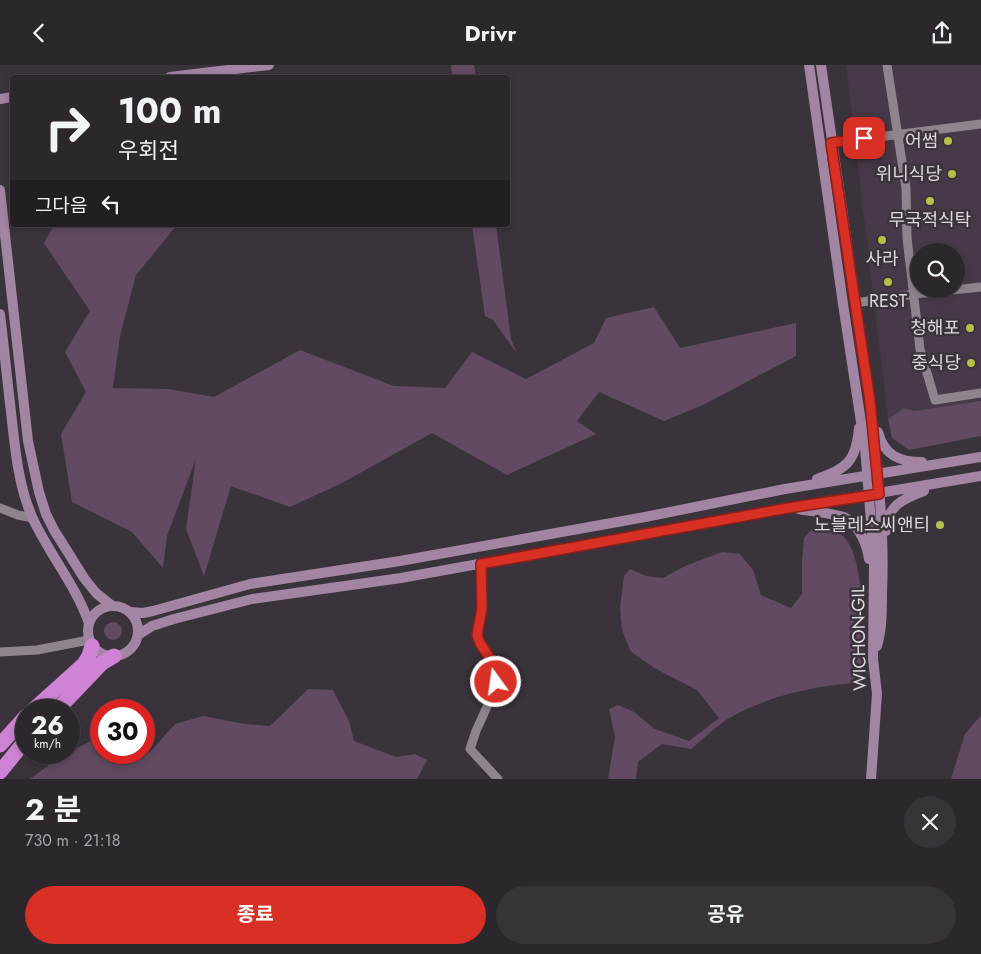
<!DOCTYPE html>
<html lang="ko">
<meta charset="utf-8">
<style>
:root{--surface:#2c262d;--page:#383239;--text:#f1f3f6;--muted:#a6a5aa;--line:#484349;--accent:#d93025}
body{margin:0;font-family:Jost,"Noto Sans KR",sans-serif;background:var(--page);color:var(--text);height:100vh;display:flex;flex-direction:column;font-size:19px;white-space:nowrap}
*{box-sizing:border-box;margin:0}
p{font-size:16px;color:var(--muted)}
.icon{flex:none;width:28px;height:28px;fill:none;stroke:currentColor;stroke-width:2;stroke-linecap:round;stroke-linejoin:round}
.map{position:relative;height:714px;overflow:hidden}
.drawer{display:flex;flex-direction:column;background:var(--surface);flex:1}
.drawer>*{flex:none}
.banner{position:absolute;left:10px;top:10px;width:500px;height:152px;border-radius:5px;box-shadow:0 2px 8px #0003,0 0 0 1px var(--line);background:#2c262d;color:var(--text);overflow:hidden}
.tools{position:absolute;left:910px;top:178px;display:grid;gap:10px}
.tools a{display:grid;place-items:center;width:55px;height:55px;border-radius:50%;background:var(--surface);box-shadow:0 2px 8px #0003,0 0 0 1px var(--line);font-size:25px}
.speed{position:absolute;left:15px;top:634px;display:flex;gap:10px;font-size:25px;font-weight:700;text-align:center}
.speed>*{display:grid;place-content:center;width:65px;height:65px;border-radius:50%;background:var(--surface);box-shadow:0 2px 8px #0003,0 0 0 1px var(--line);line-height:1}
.speed small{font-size:12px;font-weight:400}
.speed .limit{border:8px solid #d22;background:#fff;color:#111}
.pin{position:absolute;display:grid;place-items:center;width:42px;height:42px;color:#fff;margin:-21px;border-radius:10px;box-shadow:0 2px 8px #0006}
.me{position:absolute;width:55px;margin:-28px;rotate:346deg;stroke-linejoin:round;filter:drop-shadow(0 0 4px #0008)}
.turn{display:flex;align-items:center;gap:18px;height:105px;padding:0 25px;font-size:22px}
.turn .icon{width:65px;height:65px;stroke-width:2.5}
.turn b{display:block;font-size:35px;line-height:42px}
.then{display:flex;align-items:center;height:48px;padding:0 25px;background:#0003;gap:10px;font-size:19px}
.round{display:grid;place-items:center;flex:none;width:52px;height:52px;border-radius:26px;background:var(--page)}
.headline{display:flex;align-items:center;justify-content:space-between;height:85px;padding:0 25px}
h1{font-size:30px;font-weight:700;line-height:38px}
.action{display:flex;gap:10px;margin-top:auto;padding:10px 25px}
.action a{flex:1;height:58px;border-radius:30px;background:var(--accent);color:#fff;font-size:20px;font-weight:700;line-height:58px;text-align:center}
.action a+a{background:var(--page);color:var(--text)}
header{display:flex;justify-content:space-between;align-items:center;height:65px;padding:0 25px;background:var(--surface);font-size:22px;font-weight:700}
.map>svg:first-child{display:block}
.built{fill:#473a48;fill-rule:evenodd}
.green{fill:#614a62}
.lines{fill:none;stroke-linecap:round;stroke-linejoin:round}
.street{stroke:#8e848e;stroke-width:9}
.secondary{stroke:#a284a3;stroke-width:10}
.highway{stroke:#cf83d5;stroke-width:15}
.route-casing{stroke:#8d1f18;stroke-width:12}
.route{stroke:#d93025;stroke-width:9}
.poi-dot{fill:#b6c149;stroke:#3b333c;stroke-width:2}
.labels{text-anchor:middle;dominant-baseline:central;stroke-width:5;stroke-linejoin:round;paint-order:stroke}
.poi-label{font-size:18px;fill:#ded8de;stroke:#3b333c;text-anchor:end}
.street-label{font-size:18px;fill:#ded8de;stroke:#3b333c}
</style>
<header><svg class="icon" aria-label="back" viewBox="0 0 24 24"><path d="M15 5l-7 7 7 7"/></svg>Drivr<svg class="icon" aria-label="share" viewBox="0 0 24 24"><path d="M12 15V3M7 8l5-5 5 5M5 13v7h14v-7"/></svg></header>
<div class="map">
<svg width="981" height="714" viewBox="0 0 981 714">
<rect width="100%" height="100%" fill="#3b333c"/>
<path class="built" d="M 846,0 L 981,0 L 981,337 L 888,354 ZM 919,186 L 956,186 L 956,224 L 919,224 Z"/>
<path class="green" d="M 451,0 L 474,0 L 476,12 L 452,12 Z
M 54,160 L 177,160 L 136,210 L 120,271 L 113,323 L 168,324 L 214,332 L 300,285 L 394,321 L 445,323 L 472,287 L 526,314 L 594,278 L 606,253 L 654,242 L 680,283 L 796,258 L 796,291 L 703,340 L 664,356 L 599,327 L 577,356 L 596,369 L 507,410 L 432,368 L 342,418 L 290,442 L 231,421 L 204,511 L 186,464 L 196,394 L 167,471 L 163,503 L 132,467 L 72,437 L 61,369 L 86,327 L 65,287 L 90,246 L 44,178 Z
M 472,160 L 496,160 L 511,274 L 516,287 L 493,255 L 485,251 Z
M 981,336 L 981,371 L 909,385 L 892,373 L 888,354 L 904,343 L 914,346 Z
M 826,462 C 831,465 838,467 843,471 C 868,495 862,584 862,618 C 819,619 763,632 726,655 C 714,663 702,675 691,684 L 662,679 L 638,697 L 636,714 L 608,714 L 615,672 L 609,644 L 618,640 L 634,647 L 655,664 L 689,676 L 719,653 L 697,625 L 656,604 L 631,587 L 622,565 L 620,543 L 624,511 L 630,504 L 646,511 L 663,513 L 685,501 L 722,487 L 740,489 L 753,505 L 761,530 L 791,543 L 802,529 L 802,496 L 804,473 L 813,463 Z
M104 566a9 9 0 1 1 18 0a9 9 0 1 1-18 0Z
M 308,624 L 333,625 L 349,656 L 354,676 L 396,692 L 415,689 L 427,695 L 417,714 L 30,714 L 61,691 L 93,675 L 101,677 L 101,688 L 126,688 L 129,690 L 150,687 L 175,659 L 203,651 L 245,659 L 270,661 Z
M 981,650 L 981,714 L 951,714 L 965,669 Z"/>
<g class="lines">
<path class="street" d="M 887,0 L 906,123 L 907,173 L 920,284 L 935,335 L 981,328
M 831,78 L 981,59
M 855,238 L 915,229 L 981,222
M 0,443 L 18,450 L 33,453
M 481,499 L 482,543 L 477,570 L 480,578 L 493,598 L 495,617 L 490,635 L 476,666 L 470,684 L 498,714
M 0,587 L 37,585 L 89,575"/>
<path class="secondary" d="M 809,0 L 843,239 L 865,383 L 869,431 L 874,496 L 873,594 L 877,629 L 871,714
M 821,0 L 870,336 C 877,400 885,464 882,528 C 882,546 882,564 877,581
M 170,12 L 269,0
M 0,34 L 12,32
M 0,125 L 28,376 L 39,427 L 46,449 L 54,465 L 84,513 L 96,528 L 111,540
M 0,249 C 4,281 7,314 11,347 C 15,382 18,421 33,454 C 50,490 76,521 89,558
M 878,367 C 884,390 899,397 922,397
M 817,414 C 847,404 856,396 859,363
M 799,444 C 808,446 839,449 846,453 C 859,461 867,479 869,494
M 886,466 C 887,441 902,434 924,426
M88 566a25 25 0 1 1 50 0a25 25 0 1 1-50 0Z
M 131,547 L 143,548 L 153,546 L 250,519 L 400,496 L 645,452 L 785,424 L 981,392
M 138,570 L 152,561 L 174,554 L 252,534 L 401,513 L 788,443 L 981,411"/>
<path class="highway" d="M 33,645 L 84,599 L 89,591 L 92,581
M 57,645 L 102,598 L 114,591
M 0,680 L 26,651
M 0,707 L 26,675"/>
</g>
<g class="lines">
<g class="route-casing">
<path id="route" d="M 496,617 L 493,598 L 480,578 L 477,570 L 482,543 L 481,499 L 788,443 L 879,429 L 870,336 L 831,78 L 864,73"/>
</g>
<use href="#route" class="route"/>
</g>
<g class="poi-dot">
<circle cx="948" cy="76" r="5"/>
<circle cx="952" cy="109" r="5"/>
<circle cx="930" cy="136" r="5"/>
<circle cx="882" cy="175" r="5"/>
<circle cx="888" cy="217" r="5"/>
<circle cx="970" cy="263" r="5"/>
<circle cx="971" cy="298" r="5"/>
<circle cx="940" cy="460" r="5"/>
</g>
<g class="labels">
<g class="poi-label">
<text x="938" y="76">어썸</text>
<text x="942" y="109">위니식당</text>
<text x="930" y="155" text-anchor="middle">무국적식탁</text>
<text x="882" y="194" text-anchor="middle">사라</text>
<text x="888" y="236" text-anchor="middle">REST</text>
<text x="960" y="263">청해포</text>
<text x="961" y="298">중식당</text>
<text x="930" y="460">노블레스씨앤티</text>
</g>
<g class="street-label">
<text transform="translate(859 573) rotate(-91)">WICHON-GIL</text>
</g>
</g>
</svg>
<div class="tools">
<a><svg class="icon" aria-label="search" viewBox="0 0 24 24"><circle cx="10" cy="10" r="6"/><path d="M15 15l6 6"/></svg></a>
</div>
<div class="speed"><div>26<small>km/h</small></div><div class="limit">30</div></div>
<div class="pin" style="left:864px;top:73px;background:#d93025"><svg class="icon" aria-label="arrive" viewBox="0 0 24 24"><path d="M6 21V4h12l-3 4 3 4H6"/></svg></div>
<svg class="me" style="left:496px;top:617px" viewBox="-20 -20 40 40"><circle r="17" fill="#d93025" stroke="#fff" stroke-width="3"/><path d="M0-11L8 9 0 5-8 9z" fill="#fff"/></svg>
<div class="banner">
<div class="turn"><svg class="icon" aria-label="right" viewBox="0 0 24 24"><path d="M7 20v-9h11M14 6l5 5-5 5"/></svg><div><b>100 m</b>우회전</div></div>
<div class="then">그다음<svg class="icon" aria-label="left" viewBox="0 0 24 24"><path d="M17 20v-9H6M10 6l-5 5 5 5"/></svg></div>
</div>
</div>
<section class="drawer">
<div class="headline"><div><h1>2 분</h1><p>730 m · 21:18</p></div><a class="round"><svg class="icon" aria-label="close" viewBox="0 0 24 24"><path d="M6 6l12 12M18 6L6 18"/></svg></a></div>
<div class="action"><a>종료</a><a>공유</a></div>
</section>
